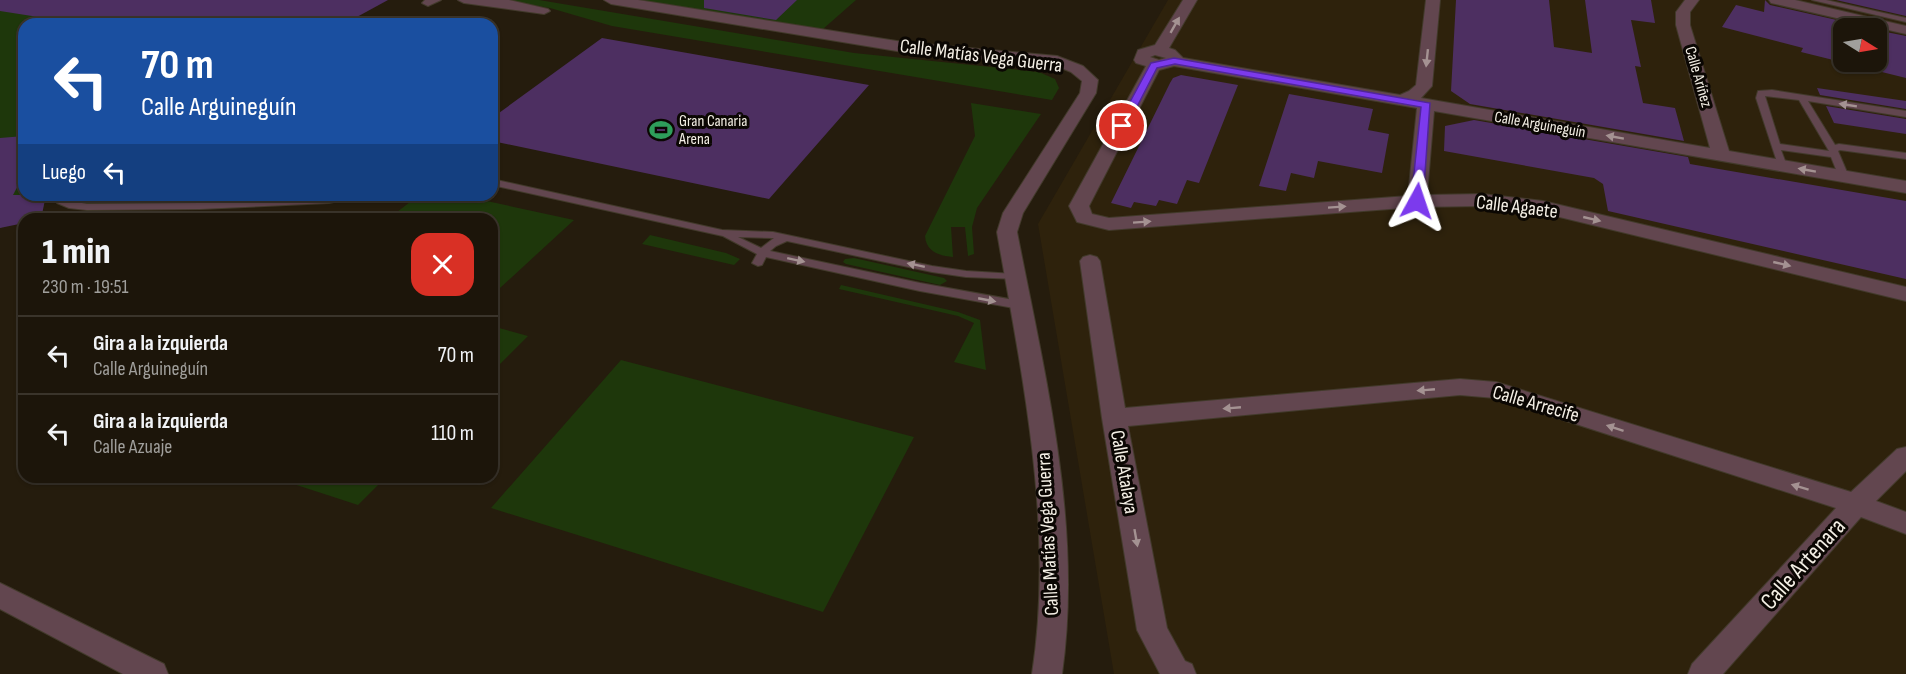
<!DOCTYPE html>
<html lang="es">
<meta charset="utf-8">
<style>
:root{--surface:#1c150a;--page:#251e13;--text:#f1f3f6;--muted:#a09f9c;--line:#3a342b}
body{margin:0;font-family:"Sofia Sans Condensed",sans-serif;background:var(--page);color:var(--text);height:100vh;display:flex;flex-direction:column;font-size:22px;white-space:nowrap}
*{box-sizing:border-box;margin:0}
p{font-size:20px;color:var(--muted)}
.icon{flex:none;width:33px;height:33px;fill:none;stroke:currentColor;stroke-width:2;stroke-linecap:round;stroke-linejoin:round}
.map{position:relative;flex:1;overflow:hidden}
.panel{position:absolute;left:18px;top:213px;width:480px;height:270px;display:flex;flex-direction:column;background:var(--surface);border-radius:18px;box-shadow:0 2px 4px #0004,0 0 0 2px var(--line)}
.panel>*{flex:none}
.hud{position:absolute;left:18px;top:18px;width:480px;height:183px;border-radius:18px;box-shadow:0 2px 4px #0004,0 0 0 2px var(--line);background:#1a4fa0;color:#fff;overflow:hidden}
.needle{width:39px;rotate:101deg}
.tools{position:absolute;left:1833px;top:18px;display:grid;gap:12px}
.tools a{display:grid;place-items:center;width:54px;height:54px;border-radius:12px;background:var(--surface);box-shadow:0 2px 4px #0004,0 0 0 2px var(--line);font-size:30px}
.pin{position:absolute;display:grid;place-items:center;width:51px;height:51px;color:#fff;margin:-26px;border:3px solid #fff;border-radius:50%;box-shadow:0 2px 6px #0007}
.me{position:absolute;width:66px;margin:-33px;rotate:5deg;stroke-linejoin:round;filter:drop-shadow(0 0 4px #0008)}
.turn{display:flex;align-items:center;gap:21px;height:126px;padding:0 24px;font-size:27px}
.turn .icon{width:78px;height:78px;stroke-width:2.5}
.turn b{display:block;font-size:42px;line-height:51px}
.then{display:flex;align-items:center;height:57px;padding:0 24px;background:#0003;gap:12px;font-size:22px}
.round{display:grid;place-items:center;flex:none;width:63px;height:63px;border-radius:18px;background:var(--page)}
.head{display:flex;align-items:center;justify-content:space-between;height:102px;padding:0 24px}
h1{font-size:36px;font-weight:800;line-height:45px}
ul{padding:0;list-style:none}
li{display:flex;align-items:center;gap:18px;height:78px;padding:0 24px;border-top:2px solid var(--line)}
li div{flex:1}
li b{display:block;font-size:22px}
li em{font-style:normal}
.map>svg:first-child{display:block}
.built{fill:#2e220c;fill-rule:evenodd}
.green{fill:#1e370b}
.building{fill:#4d2f61}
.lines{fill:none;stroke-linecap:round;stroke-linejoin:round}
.service-casing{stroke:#423a2b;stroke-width:2}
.pedestrian-casing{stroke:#423a2b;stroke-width:2}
.minor-casing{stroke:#423a2b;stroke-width:2}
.service{fill:#62464f;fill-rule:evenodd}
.pedestrian{fill:#62464f;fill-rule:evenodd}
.minor{fill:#62464f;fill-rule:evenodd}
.oneway{fill:#a49292}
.route{fill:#7c3aed;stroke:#51269a;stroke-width:1.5}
.labels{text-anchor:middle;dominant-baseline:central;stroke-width:6;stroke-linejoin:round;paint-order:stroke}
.far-street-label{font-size:16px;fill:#f4efe5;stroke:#0b0703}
.far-poi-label{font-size:16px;fill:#f4efe5;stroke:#0b0703;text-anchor:start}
.street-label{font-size:20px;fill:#f4efe5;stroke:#0b0703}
.near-street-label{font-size:24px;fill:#f4efe5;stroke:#0b0703}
</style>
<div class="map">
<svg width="1906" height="674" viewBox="0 0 1906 674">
<rect width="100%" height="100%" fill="#251c0d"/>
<path class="built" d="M 1168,0 L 1906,0 L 1906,674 L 1114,674 L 1038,224 ZM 1844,28 L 1876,28 L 1876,62 L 1844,62 Z"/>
<path class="green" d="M 0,0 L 362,0 L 355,18 L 357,24 L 24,24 L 24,195 L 46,195 L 41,219 L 24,219 L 0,228 Z
M 503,0 L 539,0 L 854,53 L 1039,72 L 1055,79 L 1059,88 L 1052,100 L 612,26 L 550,8 Z
M 641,0 L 856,0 L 823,29 Z
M 971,103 L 1041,114 L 977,208 L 972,227 L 974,254 L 968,256 L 965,227 L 951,227 L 953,257 C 940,256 926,252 925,236 L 975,136 Z
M 419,195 L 459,195 L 574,220 L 500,288 L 492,286 L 492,219 L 388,219 Z
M 650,235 L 726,253 L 740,259 L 734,265 L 642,244 Z
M 854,258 L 944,278 L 947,281 L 940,285 L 846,264 L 843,262 L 845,259 Z
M 841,285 L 958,312 L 980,320 L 986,370 L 954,362 L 974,323 L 958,316 L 839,289 Z
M 492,326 L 528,336 L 492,372 Z
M 621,360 L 914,437 L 823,612 L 491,508 Z
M 272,477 L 386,477 L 358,505 Z"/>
<path class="building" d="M 0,0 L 388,0 L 355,18 L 357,24 L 83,24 L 0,11 Z
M 704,0 L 797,0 L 776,20 L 704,8 Z
M 1456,0 L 1549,0 L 1554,47 L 1592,53 L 1585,0 L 1651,0 L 1655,23 L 1631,20 L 1641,67 L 1635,66 L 1643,103 L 1675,108 L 1684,141 L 1470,104 L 1451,91 Z
M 1765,0 L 1770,5 L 1872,28 L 1844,28 L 1844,62 L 1876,62 L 1876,30 L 1906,36 L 1906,78 L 1801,52 L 1803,48 L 1722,27 L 1736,5 L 1764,12 Z
M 1836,0 L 1906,0 L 1906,16 Z
M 602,38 L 869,85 L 769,199 L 492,141 L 492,118 Z
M 1181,75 L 1238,85 L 1199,183 L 1187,180 L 1177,204 L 1159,200 L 1156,206 L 1134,202 L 1131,208 L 1111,203 L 1170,83 L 1173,78 Z
M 1817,88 L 1906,101 L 1906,109 L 1820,95 Z
M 1289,94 L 1373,109 L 1368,130 L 1389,134 L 1382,173 L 1318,161 L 1314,178 L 1291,173 L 1286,191 L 1259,186 Z
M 1826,106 L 1906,119 L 1906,134 L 1834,123 Z
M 1474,120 L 1688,157 L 1690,164 L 1906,201 L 1906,279 L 1608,211 L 1603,184 L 1594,178 L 1444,151 L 1445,126 Z
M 24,136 L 24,174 L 13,195 L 46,195 L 41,219 L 24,219 L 24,223 L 0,228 L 0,138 Z"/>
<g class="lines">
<g class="service-casing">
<path id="service" d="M 1812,0 L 1826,0 L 1906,18 L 1906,22 Z
M 1772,90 L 1906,111 L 1906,117 L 1808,101 L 1835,145 L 1839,144 L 1906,153 L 1906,159 L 1840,150 L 1838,151 L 1849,177 L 1844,180 L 1839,177 L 1831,157 L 1781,150 L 1787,166 L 1782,169 L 1779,168 L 1756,98 L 1758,91 ZM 1765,96 L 1799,100 L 1829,151 L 1780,144 Z
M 492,179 L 722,230 L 773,232 L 932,266 L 966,271 L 1015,274 L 1019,275 L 1021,277 L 1019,279 L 966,277 L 932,272 L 787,241 L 776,246 L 770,251 L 920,283 L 1020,301 L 1026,305 L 1020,309 L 920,291 L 766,257 L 762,265 L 758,266 L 752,263 L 757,254 L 723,236 L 492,185 ZM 738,237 L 773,238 L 774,238 L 761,248 Z
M 56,195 L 66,195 L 66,200 L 87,204 L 200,203 L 358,195 L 357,197 L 329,203 L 200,209 L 87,210 L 69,208 L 57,203 Z"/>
</g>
<g class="pedestrian-casing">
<path id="pedestrian" d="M 441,0 L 428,6 L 422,3 L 425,0 Z
M 458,0 L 509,0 L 548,9 L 550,11 L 544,14 L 464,3 Z"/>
</g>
<g class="minor-casing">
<path id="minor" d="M 604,0 L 638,0 L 903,42 L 1057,56 L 1083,66 L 1098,80 L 1096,93 L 1023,213 L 1017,232 C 1045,376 1083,526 1062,674 L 1032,674 C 1055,527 1022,376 997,232 L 1003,213 L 1080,93 L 1082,81 L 1071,72 L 1054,65 L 903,52 L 611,4 Z
M 1183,0 L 1197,0 L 1169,48 L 1175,50 L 1183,58 L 1400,95 L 1409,91 L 1416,85 L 1426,0 L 1440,0 L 1432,86 L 1421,98 L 1710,148 L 1676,25 L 1676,12 L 1685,0 L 1699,0 L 1690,12 L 1690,25 L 1729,151 L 1906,181 L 1906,193 L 1434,111 L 1427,195 L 1482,194 L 1543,201 L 1906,287 L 1906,301 L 1543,213 L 1482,206 L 1417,207 L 1109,230 L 1077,222 L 1069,206 L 1146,66 L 1136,63 L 1134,60 L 1138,50 L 1155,45 ZM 1155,55 L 1166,58 L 1159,60 L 1150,57 ZM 1174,66 L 1417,108 L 1408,196 L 1109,218 L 1092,214 L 1089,206 L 1159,70 Z
M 1769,0 L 1795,0 L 1906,26 L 1906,34 L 1771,3 Z
M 1090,255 L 1097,257 L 1100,261 L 1125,408 L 1460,379 L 1496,382 L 1851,492 L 1897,449 L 1906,447 L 1906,471 L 1876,501 L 1906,512 L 1906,534 L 1861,517 L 1723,674 L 1688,674 L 1692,664 L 1836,508 L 1495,398 L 1460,395 L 1128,426 L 1167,628 L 1185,661 L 1192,664 L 1196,674 L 1160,674 L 1137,630 L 1102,418 L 1080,261 L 1083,257 Z
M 0,583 L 164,664 L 168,674 L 123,674 L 0,609 Z"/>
</g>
<use href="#service" class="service"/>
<use href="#pedestrian" class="pedestrian"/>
<use href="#minor" class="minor"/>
</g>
<defs><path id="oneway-solid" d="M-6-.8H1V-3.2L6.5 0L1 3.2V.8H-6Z" transform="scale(1.5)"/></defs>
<g class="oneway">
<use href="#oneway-solid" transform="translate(1175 25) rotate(-60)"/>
<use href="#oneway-solid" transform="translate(1427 58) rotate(96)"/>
<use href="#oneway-solid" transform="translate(1848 105) rotate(-171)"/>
<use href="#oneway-solid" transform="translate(1615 137) rotate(-170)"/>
<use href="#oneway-solid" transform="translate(1807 170) rotate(-170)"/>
<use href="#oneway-solid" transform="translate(1337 207) rotate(-4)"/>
<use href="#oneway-solid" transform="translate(1592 219) rotate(13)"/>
<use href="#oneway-solid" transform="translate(1142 222) rotate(-4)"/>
<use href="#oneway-solid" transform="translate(796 260) rotate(12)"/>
<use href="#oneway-solid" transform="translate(1782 264) rotate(13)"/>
<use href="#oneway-solid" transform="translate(916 265) rotate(-168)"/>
<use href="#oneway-solid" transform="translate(987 300) rotate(11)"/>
<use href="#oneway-solid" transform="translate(1426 390) rotate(175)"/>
<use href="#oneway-solid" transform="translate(1232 408) rotate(175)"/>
<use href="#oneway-solid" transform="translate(1615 428) rotate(-162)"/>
<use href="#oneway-solid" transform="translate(1800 487) rotate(-163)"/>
<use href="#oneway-solid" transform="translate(1136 538) rotate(80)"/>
</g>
<path class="route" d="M 1174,58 L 1430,103 L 1423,201 L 1417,205 L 1411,201 L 1421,107 L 1175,64 L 1157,68 L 1127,126 L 1118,128 L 1117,126 L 1151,63 Z"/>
<defs>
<g id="stadium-bare" transform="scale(1.8)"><path d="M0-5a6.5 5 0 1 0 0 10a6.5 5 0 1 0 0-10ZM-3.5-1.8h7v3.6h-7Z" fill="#2e9e5b" stroke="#0b0703" stroke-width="2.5" paint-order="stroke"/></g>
</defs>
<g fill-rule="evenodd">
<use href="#stadium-bare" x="661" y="130"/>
</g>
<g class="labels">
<g class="far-street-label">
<text transform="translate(1698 77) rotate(74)">Calle Aríñez</text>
<text transform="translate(1540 125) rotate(10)">Calle Arguineguín</text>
</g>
<g class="far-poi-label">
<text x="679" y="121">Gran Canaria<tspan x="679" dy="18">Arena</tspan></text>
</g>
<g class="street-label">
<text transform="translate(981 56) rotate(7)">Calle Matías Vega Guerra</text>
<text transform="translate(1517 207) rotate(7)">Calle Agaete</text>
<text transform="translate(1536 404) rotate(16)">Calle Arrecife</text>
<text transform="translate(1124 472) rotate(80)">Calle Atalaya</text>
<text transform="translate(1048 534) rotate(-93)">Calle Matías Vega Guerra</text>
</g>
<g class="near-street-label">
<text transform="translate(1803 564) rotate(-48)">Calle Artenara</text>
</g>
</g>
</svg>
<div class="tools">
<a><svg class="needle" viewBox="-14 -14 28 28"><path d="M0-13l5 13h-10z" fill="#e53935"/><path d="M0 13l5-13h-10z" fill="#a09f9c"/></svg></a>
</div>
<div class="pin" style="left:1122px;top:126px;background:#d93025"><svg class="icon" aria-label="arrive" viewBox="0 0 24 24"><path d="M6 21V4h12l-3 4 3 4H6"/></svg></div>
<svg class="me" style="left:1417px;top:201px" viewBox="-20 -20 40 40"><path d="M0-17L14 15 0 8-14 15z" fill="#7c3aed" stroke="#fff" stroke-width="4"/></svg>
<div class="hud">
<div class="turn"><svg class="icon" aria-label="left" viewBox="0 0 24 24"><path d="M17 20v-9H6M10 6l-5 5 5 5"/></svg><div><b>70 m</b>Calle Arguineguín</div></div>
<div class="then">Luego<svg class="icon" aria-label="left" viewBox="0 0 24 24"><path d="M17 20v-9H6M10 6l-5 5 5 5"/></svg></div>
</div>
<section class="panel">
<div class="head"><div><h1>1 min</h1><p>230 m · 19:51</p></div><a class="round" style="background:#d93025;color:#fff"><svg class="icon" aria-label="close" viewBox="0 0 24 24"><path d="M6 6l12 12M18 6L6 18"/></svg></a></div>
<ul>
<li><svg class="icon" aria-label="left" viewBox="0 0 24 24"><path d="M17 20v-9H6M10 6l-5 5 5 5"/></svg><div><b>Gira a la izquierda</b><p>Calle Arguineguín</p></div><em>70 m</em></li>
<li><svg class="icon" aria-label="left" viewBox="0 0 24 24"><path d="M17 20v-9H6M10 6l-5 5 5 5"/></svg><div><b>Gira a la izquierda</b><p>Calle Azuaje</p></div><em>110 m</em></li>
</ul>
</section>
</div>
